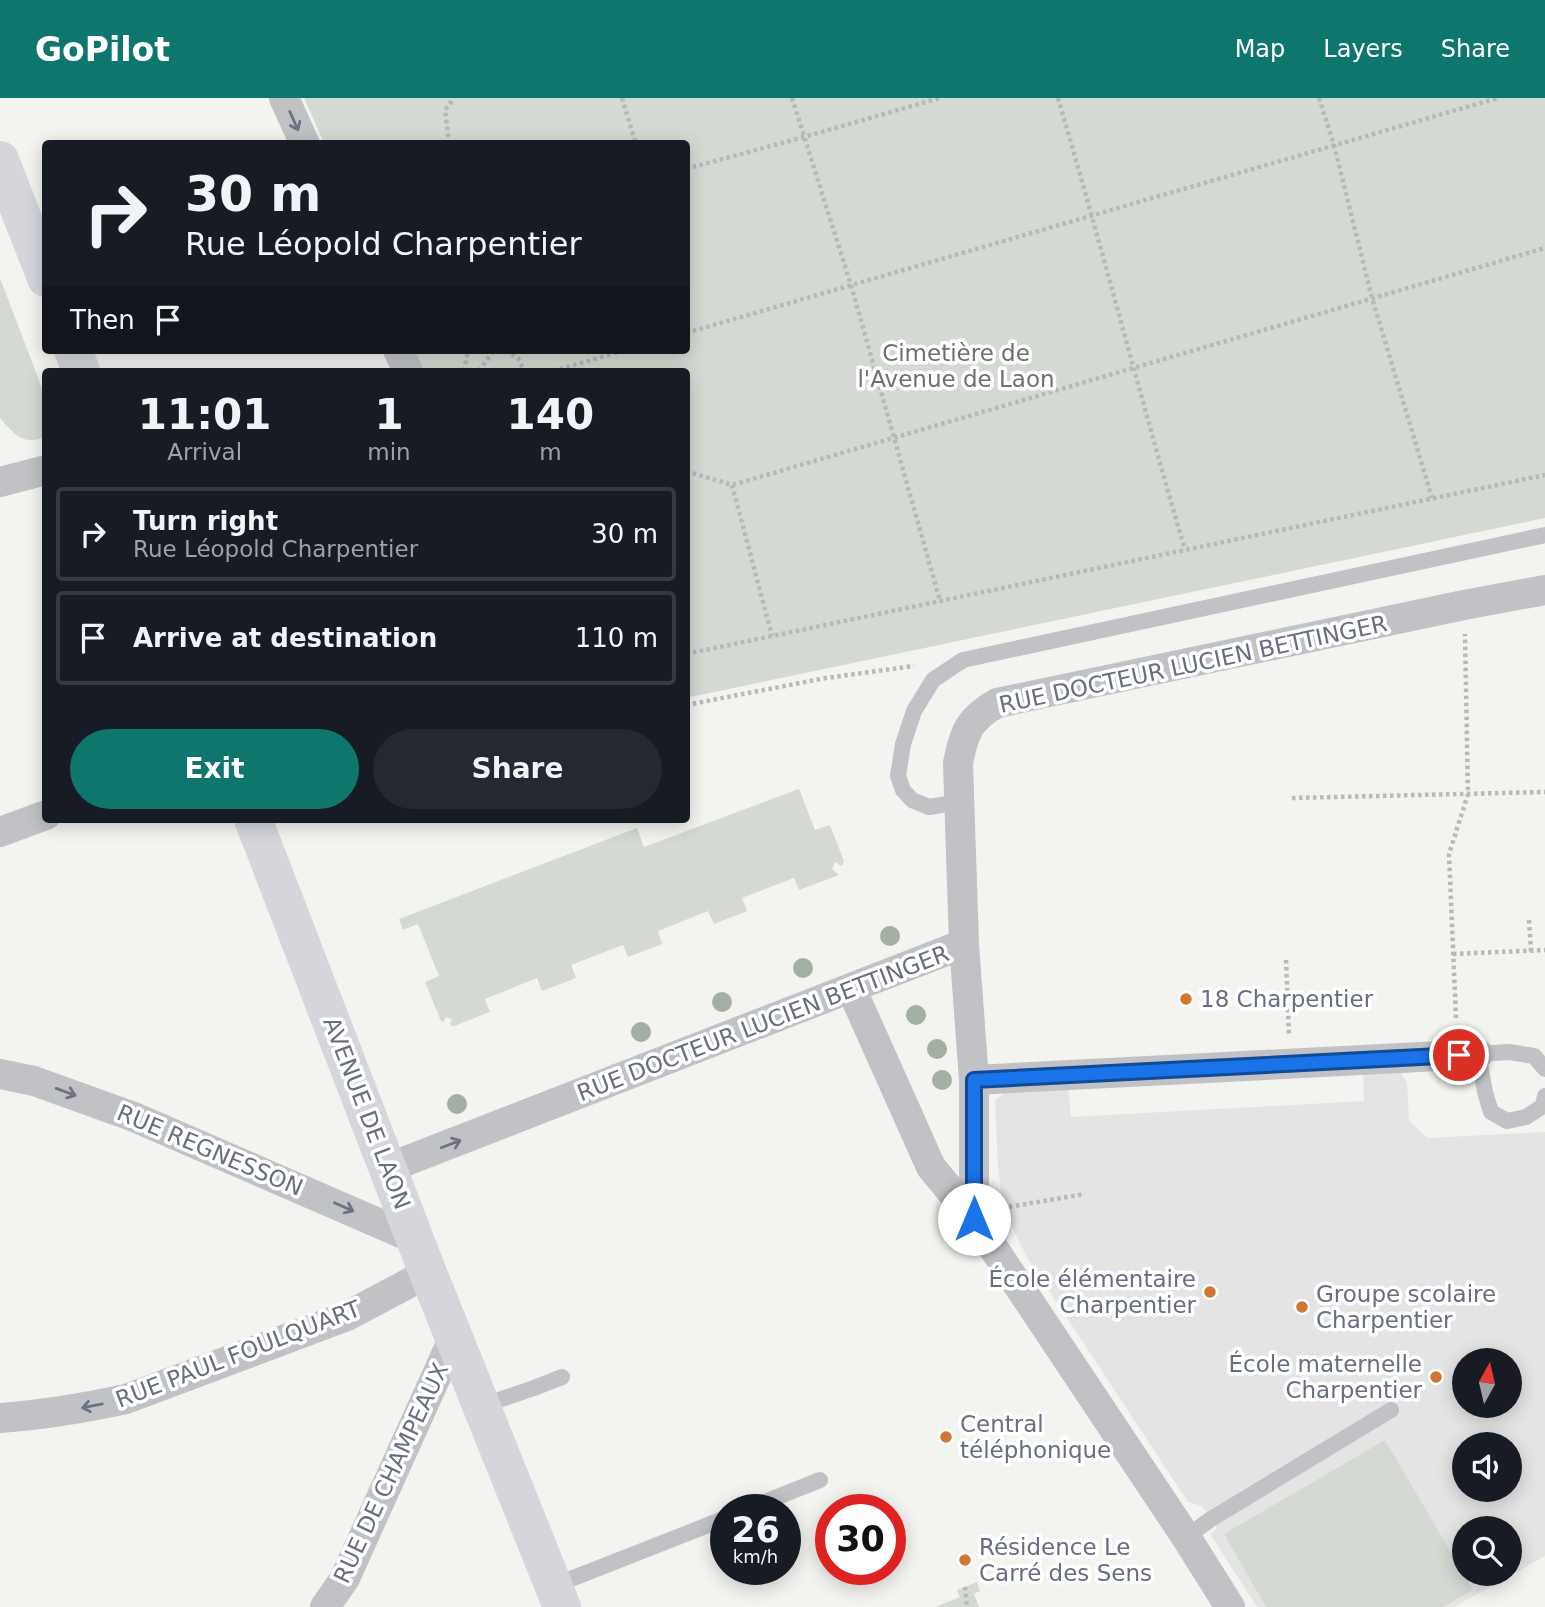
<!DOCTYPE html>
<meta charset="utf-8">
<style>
:root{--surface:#171b24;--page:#242831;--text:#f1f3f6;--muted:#9ea1a6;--line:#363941;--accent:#0f766e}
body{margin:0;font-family:"DejaVu Sans",sans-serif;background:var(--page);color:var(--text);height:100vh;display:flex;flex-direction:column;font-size:26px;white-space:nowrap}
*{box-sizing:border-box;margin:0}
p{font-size:23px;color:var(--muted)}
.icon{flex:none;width:38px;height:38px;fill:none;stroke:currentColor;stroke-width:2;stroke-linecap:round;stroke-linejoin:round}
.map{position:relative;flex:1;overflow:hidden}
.drawer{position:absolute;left:42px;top:270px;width:648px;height:455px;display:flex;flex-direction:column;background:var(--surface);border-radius:7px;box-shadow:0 4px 18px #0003}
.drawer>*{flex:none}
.hud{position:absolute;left:42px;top:42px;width:648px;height:214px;border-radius:7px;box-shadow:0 4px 18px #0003;background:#171b24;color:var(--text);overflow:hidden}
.needle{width:46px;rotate:8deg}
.controls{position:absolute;left:1452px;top:1250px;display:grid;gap:14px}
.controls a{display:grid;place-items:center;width:70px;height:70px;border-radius:50%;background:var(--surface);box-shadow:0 4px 18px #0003;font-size:35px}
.speed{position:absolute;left:710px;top:1396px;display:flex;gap:14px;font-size:35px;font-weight:700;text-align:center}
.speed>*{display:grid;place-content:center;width:91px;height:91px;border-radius:50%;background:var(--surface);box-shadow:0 4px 18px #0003;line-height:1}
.speed small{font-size:18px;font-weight:400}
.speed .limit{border:10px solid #d22;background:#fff;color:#111}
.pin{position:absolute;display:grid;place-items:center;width:60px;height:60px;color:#fff;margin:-30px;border:4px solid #fff;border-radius:50%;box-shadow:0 2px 7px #0007}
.me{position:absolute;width:77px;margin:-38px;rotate:0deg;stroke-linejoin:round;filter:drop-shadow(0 0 5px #0008)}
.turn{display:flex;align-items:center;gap:24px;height:147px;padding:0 28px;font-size:32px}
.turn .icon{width:91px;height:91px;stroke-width:2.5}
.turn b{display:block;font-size:49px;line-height:60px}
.then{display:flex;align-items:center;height:66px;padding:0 28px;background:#0003;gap:14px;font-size:26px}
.eta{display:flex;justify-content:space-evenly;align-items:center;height:119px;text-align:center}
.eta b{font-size:42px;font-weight:700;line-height:49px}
.primary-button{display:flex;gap:14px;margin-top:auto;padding:14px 28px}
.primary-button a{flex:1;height:80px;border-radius:42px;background:var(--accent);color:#fff;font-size:28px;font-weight:700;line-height:80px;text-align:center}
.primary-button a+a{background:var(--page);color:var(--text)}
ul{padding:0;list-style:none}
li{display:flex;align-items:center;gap:21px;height:94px;margin:0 14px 10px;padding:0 14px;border:4px solid var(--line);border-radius:7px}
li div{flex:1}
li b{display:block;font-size:26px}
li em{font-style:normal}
header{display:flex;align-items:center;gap:42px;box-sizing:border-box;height:98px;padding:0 35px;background:var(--accent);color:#fff}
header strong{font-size:33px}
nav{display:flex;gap:38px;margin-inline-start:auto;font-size:24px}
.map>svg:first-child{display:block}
.built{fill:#e4e4e4;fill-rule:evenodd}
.green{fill:#d4dad2}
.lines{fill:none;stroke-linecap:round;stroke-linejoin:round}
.path{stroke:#b7b9bc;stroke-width:4.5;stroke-dasharray:3.5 3.5;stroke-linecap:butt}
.service{stroke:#c0c2c6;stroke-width:16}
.minor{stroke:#c0c2c6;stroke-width:30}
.secondary{stroke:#d4d6db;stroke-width:38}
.tree{fill:#a4afa3}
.oneway{stroke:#6a7383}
.route-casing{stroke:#114b97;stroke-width:18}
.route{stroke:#1a73e8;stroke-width:12}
.poi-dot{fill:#d27432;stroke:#fff;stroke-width:2.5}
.labels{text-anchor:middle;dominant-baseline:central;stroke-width:7;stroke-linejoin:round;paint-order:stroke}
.park-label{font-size:23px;fill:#647764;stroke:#fff}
.street-label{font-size:23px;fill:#666f7f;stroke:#fff}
.poi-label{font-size:23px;fill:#666f7f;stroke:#fff;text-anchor:start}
</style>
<header>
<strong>GoPilot</strong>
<nav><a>Map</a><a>Layers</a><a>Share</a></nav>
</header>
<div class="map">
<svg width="1545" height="1509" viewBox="0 0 1545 1509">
<rect width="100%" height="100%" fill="#f3f4f0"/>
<path class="built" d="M 1396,969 L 1407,984 L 1409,1023 L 1428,1040 L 1545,1034 L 1545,1458 L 1454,1509 L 1257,1509 L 1210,1436 L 1217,1430 L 1202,1408 L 1188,1404 L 1025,1156 L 1003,1110 L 998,1069 L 995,1003 L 1004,995 L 1068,986 L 1071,1019 L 1364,1003 L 1363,971 ZM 1465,1262 L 1510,1262 L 1510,1307 L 1465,1307 ZM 1465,1346 L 1510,1346 L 1510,1391 L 1465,1391 ZM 1465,1430 L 1510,1430 L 1510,1475 L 1465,1475 Z"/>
<path class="green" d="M 304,0 L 1545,0 L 1545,420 L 686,600 L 686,273 L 424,273 L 414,252 L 686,252 L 686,46 L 324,45 Z
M 0,180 L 45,298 L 45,339 C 22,348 14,336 0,320 Z
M 799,691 L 815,732 L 830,727 L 844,763 L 842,768 L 835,764 L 832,771 L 839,777 L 799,792 L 794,780 L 742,800 L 747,813 L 714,826 L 708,813 L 658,833 L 662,846 L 628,859 L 623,847 L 571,867 L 576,880 L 542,893 L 537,880 L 485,901 L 490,914 L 454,928 L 450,927 L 452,921 L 446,919 L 443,924 L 441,923 L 425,884 L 439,878 L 418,826 L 403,832 L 399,821 L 629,733 L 637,730 L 644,749 Z
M 1385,1342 L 1473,1492 L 1443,1509 L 1266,1509 L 1224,1436 Z
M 977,1484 L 980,1493 L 974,1496 L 979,1509 L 935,1509 L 960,1499 L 957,1492 Z"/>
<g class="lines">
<path class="path" d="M 622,0 L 636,46
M 792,0 L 851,187 L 940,503
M 1058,0 C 1102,150 1141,302 1185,452
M 1319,0 L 1334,47 L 1372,200 L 1432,400
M 449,46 L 445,12 L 454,0
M 686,71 L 804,39 L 940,0
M 686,235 L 1498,0
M 506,252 L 518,260 L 524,273
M 464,273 L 468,252
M 479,273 L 494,252
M 553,273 L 626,252
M 686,373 L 732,387 L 1545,150
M 732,387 L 772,538
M 686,556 L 1545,377
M 686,607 L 826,580 L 914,568
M 1292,700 L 1545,694
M 1529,822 L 1531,853
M 1453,856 L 1545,852
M 1286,862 L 1289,937
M 1456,920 L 1449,756 L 1468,696 L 1465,536
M 1002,1110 L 1085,1096
M 965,1489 L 967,1509"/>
<path class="service" d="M 959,704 L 929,709 L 912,702 L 903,692 L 898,678 L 903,646 L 914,613 L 933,582 L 963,562 L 1545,437
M 1545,971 L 1534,958 L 1509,954 L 1478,956 L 1485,994 L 1491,1014 L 1507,1023 L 1526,1019 L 1543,1008 L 1545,998
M 481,1308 L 534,1290 L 562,1279
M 745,1412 L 820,1382
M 1186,1439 L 1211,1421 L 1391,1312
M 553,1488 L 726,1420"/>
<path class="minor" d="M 284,0 L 305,46
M 398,252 L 408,273
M 0,384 L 46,372
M 0,734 L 46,717
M 851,890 L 931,1069 L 974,1121
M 0,976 L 34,983 L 134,1019 L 415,1141
M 974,982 L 1478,956
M 388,1070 L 964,846
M 0,1320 C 42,1317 84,1310 126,1301 L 347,1218 L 428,1175
M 325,1509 L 345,1480 L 454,1239
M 1230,1509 L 1186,1439 L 974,1121 L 974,982 L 964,846 L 958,665 C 964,634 969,621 997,605 L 1464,507 L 1545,492"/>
<path class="secondary" d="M 0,62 L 46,180
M 73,252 L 81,273
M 253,721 L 428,1175 L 562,1509"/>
</g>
<g class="tree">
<circle cx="890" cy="838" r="10"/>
<circle cx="803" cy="870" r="10"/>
<circle cx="722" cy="904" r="10"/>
<circle cx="916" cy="917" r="10"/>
<circle cx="641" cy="934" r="10"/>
<circle cx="937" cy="951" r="10"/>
<circle cx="942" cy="982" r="10"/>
<circle cx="457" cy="1006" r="10"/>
</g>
<defs><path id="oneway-shaft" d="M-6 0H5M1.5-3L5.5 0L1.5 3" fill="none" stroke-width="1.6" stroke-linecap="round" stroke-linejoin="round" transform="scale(1.75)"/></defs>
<g class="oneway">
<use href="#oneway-shaft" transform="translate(294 23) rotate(66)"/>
<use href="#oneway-shaft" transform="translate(66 994) rotate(20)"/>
<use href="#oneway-shaft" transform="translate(451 1046) rotate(-21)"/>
<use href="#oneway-shaft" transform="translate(344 1109) rotate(24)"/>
<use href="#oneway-shaft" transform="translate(92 1308) rotate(169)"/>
</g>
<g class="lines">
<g class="route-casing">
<path id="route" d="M 974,1121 L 974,982 L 1459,957"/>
</g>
<use href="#route" class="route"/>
</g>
<g class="poi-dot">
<circle cx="1186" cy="901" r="7"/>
<circle cx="1210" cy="1194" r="7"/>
<circle cx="1302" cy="1209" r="7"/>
<circle cx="1436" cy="1279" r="7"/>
<circle cx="946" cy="1339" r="7"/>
<circle cx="965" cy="1462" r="7"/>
</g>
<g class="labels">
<g class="park-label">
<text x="956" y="255">Cimetière de<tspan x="956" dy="26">l'Avenue de Laon</tspan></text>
</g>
<g class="street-label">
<text transform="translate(1193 566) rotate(-12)">RUE DOCTEUR LUCIEN BETTINGER</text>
<text transform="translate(763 925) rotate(-21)">RUE DOCTEUR LUCIEN BETTINGER</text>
<text transform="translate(367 1015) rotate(69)">AVENUE DE LAON</text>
<text transform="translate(210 1052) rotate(23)">RUE REGNESSON</text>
<text transform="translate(238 1256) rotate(-21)">RUE PAUL FOULQUART</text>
<text transform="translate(391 1375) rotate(-65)">RUE DE CHAMPEAUX</text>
</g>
<g class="poi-label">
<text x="1200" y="901">18 Charpentier</text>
<text x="1196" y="1181" text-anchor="end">École élémentaire<tspan x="1196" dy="26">Charpentier</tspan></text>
<text x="1316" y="1196">Groupe scolaire<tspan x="1316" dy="26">Charpentier</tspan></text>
<text x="1422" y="1266" text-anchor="end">École maternelle<tspan x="1422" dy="26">Charpentier</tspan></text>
<text x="960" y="1326">Central<tspan x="960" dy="26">téléphonique</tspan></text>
<text x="979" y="1449">Résidence Le<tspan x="979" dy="26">Carré des Sens</tspan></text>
</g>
</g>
</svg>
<div class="controls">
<a><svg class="needle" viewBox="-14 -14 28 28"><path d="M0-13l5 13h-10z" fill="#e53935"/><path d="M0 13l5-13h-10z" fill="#9ea1a6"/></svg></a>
<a><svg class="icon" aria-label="sound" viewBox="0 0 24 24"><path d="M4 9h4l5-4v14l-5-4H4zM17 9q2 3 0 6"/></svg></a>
<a><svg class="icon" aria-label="search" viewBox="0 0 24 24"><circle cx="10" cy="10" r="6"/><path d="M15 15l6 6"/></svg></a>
</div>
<div class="speed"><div>26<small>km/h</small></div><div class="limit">30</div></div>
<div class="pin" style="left:1459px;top:957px;background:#d93025"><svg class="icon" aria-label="arrive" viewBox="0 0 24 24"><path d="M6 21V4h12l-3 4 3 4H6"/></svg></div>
<svg class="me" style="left:974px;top:1121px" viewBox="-20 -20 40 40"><circle r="19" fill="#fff"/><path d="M0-13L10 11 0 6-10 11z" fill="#1a73e8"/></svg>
<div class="hud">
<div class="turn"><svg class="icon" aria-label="right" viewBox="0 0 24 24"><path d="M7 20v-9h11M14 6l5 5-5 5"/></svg><div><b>30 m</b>Rue Léopold Charpentier</div></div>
<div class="then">Then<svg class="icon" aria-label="arrive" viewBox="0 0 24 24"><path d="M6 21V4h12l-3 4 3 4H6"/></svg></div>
</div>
<section class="drawer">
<div class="eta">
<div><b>11:01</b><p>Arrival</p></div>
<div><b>1</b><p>min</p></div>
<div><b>140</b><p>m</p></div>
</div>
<ul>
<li><svg class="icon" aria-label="right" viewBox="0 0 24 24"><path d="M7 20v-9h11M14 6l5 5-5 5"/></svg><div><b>Turn right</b><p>Rue Léopold Charpentier</p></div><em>30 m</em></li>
<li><svg class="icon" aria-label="arrive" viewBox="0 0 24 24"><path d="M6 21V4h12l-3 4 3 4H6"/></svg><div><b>Arrive at destination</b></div><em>110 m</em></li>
</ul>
<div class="primary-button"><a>Exit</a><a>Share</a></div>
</section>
</div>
